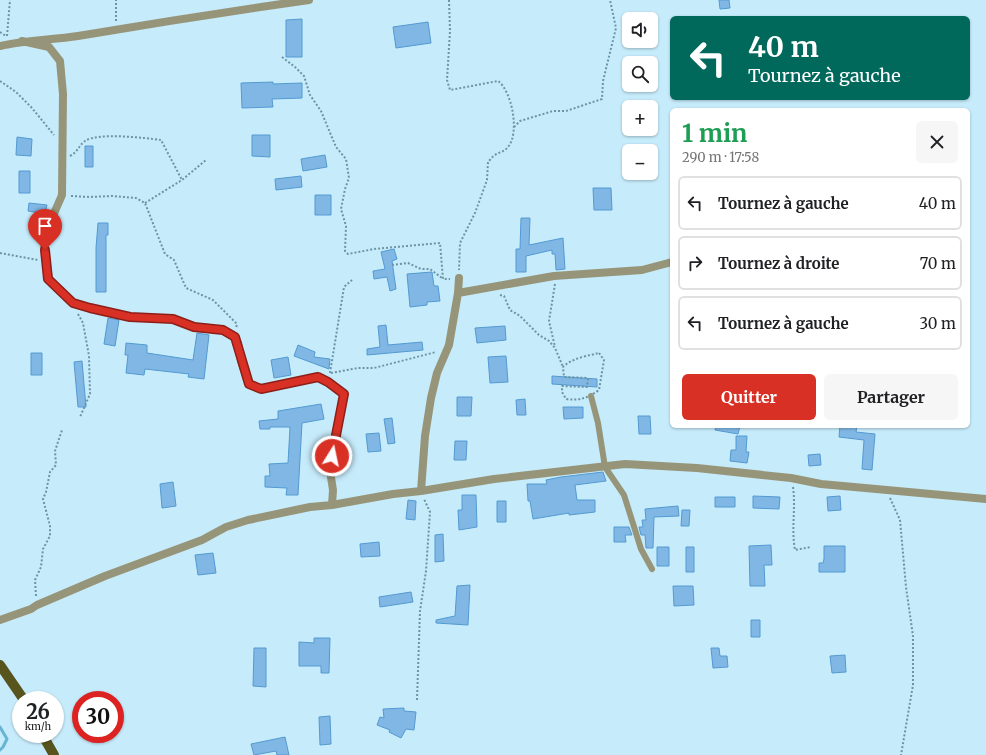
<!DOCTYPE html>
<html lang="fr">
<meta charset="utf-8">
<style>
:root{--surface:#fff;--page:#f6f6f6;--text:#202124;--muted:#757577;--line:#e0e0e0;--accent:#d93025}
body{margin:0;font-family:Merriweather,serif;background:var(--page);color:var(--text);height:100vh;display:flex;flex-direction:column;font-size:15px;white-space:nowrap}
*{box-sizing:border-box;margin:0}
p{font-size:13px;color:var(--muted)}
.icon{flex:none;width:22px;height:22px;fill:none;stroke:currentColor;stroke-width:2;stroke-linecap:round;stroke-linejoin:round}
.map{position:relative;flex:1;overflow:hidden}
.sheet{position:absolute;left:670px;top:108px;width:300px;height:320px;display:flex;flex-direction:column;background:var(--surface);border-radius:6px;box-shadow:0 1px 3px #0004}
.sheet>*{flex:none}
.top-card{position:absolute;left:670px;top:16px;width:300px;height:84px;border-radius:6px;box-shadow:0 1px 3px #0004;background:#00695c;color:#fff;overflow:hidden}
.fabs{position:absolute;left:622px;top:12px;display:grid;gap:8px}
.fabs a{display:grid;place-items:center;width:36px;height:36px;border-radius:6px;background:var(--surface);box-shadow:0 1px 3px #0004;font-size:20px}
.speed{position:absolute;left:12px;top:691px;display:flex;gap:8px;font-size:20px;font-weight:700;text-align:center}
.speed>*{display:grid;place-content:center;width:52px;height:52px;border-radius:50%;background:var(--surface);box-shadow:0 1px 3px #0004;line-height:1}
.speed small{font-size:10px;font-weight:400}
.speed .limit{border:6px solid #d22;background:#fff;color:#111}
.pin{position:absolute;display:grid;place-items:center;width:34px;height:34px;color:#fff;margin:-41px -17px;border-radius:50% 50% 50% 0;rotate:-45deg;box-shadow:0 0 4px #0007}
.pin .icon{rotate:45deg}
.me{position:absolute;width:44px;margin:-22px;rotate:10deg;stroke-linejoin:round;filter:drop-shadow(0 0 3px #0008)}
.turn{display:flex;align-items:center;gap:14px;height:84px;padding:0 12px;font-size:18px}
.turn .icon{width:52px;height:52px;stroke-width:2.5}
.turn b{display:block;font-size:28px;line-height:34px}
.round{display:grid;place-items:center;flex:none;width:42px;height:42px;border-radius:6px;background:var(--page)}
.head{display:flex;align-items:center;justify-content:space-between;height:68px;padding:0 12px}
h1{font-size:24px;font-weight:700;line-height:30px;color:#1e9e55}
.button{display:flex;gap:8px;margin-top:auto;padding:8px 12px}
.button a{flex:1;height:46px;border-radius:6px;background:var(--accent);color:#fff;font-size:16px;font-weight:700;line-height:46px;text-align:center}
.button a+a{background:var(--page);color:var(--text)}
ul{padding:0;list-style:none}
li{display:flex;align-items:center;gap:12px;height:54px;margin:0 8px 6px;padding:0 4px;border:2px solid var(--line);border-radius:6px}
li div{flex:1}
li b{display:block;font-size:15px}
li em{font-style:normal}
.map>svg:first-child{display:block}
.lines{fill:none;stroke-linecap:round;stroke-linejoin:round}
.stream{stroke:#67b5d3;stroke-width:3}
.building{fill:#80b7e5;stroke:#539ad1}
.path{stroke:#6b95a4;stroke-width:2;stroke-dasharray:2 2;stroke-linecap:butt}
.lane{stroke:#979579;stroke-width:6}
.street{stroke:#979579;stroke-width:8}
.primary{stroke:#58541d;stroke-width:10}
.route-casing{stroke:#8d1f18;stroke-width:10}
.route{stroke:#d93025;stroke-width:7}
</style>
<div class="map">
<svg width="986" height="755" viewBox="0 0 986 755">
<rect width="100%" height="100%" fill="#c6ebfb"/>
<g class="lines">
<path class="stream" d="M 0,727 L 7,739 L 3,747 L 0,750"/>
</g>
<path class="building" d="M 719,0 L 729,0 L 730,8 L 720,9 Z
M 302,19 L 302,57 L 286,57 L 286,20 Z
M 428,22 L 431,43 L 396,48 L 393,27 Z
M 273,82 L 273,84 L 302,83 L 302,98 L 272,99 L 273,107 L 242,108 L 241,83 Z
M 252,135 L 270,135 L 270,157 L 252,156 Z
M 17,137 L 32,139 L 31,156 L 16,155 Z
M 85,146 L 93,146 L 93,167 L 85,167 Z
M 325,155 L 327,167 L 303,171 L 301,159 Z
M 19,171 L 30,171 L 30,193 L 19,193 Z
M 301,176 L 302,187 L 276,190 L 275,179 Z
M 593,188 L 611,188 L 612,210 L 594,210 Z
M 315,195 L 331,195 L 331,215 L 315,215 Z
M 29,203 L 47,205 L 45,214 L 28,211 Z
M 521,218 L 530,218 L 529,245 L 563,238 L 565,269 L 556,270 L 555,254 L 552,254 L 552,250 L 526,256 L 526,272 L 516,272 L 516,249 L 520,249 Z
M 98,223 L 108,223 L 108,235 L 106,235 L 106,292 L 96,292 L 96,248 Z
M 394,249 L 397,259 L 392,261 L 396,289 L 390,291 L 387,277 L 374,279 L 373,271 L 385,269 L 381,252 Z
M 432,272 L 434,286 L 438,286 L 440,301 L 427,302 L 427,305 L 410,307 L 407,274 Z
M 108,318 L 119,320 L 115,346 L 104,344 Z
M 386,325 L 388,345 L 422,342 L 423,350 L 367,355 L 367,349 L 380,347 L 378,326 Z
M 505,326 L 506,340 L 477,343 L 475,328 Z
M 197,333 L 209,335 L 204,379 L 188,377 L 189,374 L 145,369 L 144,375 L 126,373 L 128,355 L 125,355 L 126,343 L 147,345 L 147,353 L 193,360 Z
M 298,345 L 315,352 L 314,357 L 330,359 L 329,369 L 294,356 Z
M 31,353 L 42,353 L 42,375 L 31,375 Z
M 506,356 L 508,382 L 490,383 L 488,357 Z
M 288,357 L 291,375 L 274,378 L 271,360 Z
M 82,361 L 86,407 L 78,407 L 74,362 Z
M 552,376 L 597,379 L 597,387 L 552,384 Z
M 457,397 L 472,397 L 471,416 L 457,416 Z
M 525,399 L 526,415 L 517,415 L 516,400 Z
M 321,404 L 324,419 L 302,423 L 298,495 L 286,495 L 287,488 L 265,487 L 265,476 L 270,476 L 269,464 L 288,463 L 290,427 L 270,427 L 270,429 L 260,429 L 259,421 L 278,419 L 278,411 Z
M 563,407 L 583,407 L 583,418 L 564,419 Z
M 638,416 L 650,416 L 651,434 L 639,434 Z
M 392,418 L 395,443 L 388,444 L 384,419 Z
M 716,426 L 740,426 L 738,434 L 715,430 Z
M 840,426 L 857,426 L 856,432 L 875,434 L 872,470 L 862,469 L 864,440 L 839,437 Z
M 379,433 L 381,451 L 368,452 L 366,434 Z
M 736,436 L 747,436 L 746,452 L 749,452 L 747,463 L 730,461 L 731,450 L 736,450 Z
M 455,441 L 467,441 L 466,460 L 454,460 Z
M 820,454 L 821,465 L 809,466 L 808,455 Z
M 603,472 L 606,481 L 575,485 L 577,500 L 595,500 L 595,512 L 569,515 L 569,513 L 533,519 L 530,501 L 528,501 L 527,484 L 547,484 L 546,480 L 561,477 Z
M 173,482 L 176,506 L 162,508 L 160,484 Z
M 462,495 L 476,495 L 477,527 L 459,530 L 458,510 L 462,510 Z
M 753,496 L 780,497 L 779,509 L 753,508 Z
M 840,496 L 841,510 L 828,511 L 827,497 Z
M 715,497 L 735,497 L 735,507 L 715,507 Z
M 408,500 L 416,501 L 415,520 L 406,519 Z
M 497,501 L 506,501 L 506,522 L 497,522 Z
M 678,506 L 679,516 L 654,517 L 653,548 L 646,548 L 645,535 L 641,535 L 639,527 L 643,527 L 642,520 L 646,520 L 645,509 Z
M 682,510 L 690,510 L 689,526 L 681,526 Z
M 614,527 L 629,527 L 632,535 L 625,535 L 626,542 L 614,542 Z
M 443,534 L 444,561 L 435,562 L 435,535 Z
M 379,542 L 380,556 L 361,557 L 360,544 Z
M 771,545 L 772,565 L 764,565 L 765,586 L 750,586 L 749,546 Z
M 824,546 L 845,546 L 845,572 L 819,572 L 819,563 L 823,563 L 824,559 Z
M 657,547 L 669,547 L 669,566 L 657,566 Z
M 686,547 L 694,547 L 694,572 L 686,572 Z
M 213,553 L 216,573 L 198,575 L 195,555 Z
M 470,585 L 468,625 L 436,623 L 436,620 L 455,616 L 457,586 Z
M 673,586 L 693,586 L 694,605 L 674,606 Z
M 411,592 L 413,602 L 380,607 L 379,597 Z
M 751,620 L 760,620 L 760,637 L 751,637 Z
M 314,638 L 330,638 L 329,673 L 321,673 L 321,666 L 299,666 L 299,642 L 314,643 Z
M 254,648 L 266,648 L 266,687 L 253,686 Z
M 711,648 L 719,648 L 720,656 L 727,656 L 728,667 L 713,668 Z
M 845,655 L 846,672 L 832,673 L 830,656 Z
M 404,708 L 404,711 L 416,712 L 414,730 L 406,729 L 401,738 L 389,732 L 390,730 L 377,725 L 380,717 L 384,718 L 383,709 Z
M 330,716 L 331,744 L 320,745 L 319,717 Z
M 285,737 L 289,755 L 277,755 L 276,751 L 254,755 L 251,744 Z"/>
<g class="lines">
<path class="path" d="M 449,0 L 450,31 L 447,80 L 450,90 L 498,81 C 512,91 520,133 508,147 C 504,152 499,152 495,155 C 492,157 490,160 488,162 L 487,180 L 475,213 L 460,243 L 459,270
M 116,21 L 116,0
M 0,32 L 6,36
M 7,36 L 10,0
M 282,57 L 295,67 L 304,76 L 310,95 L 321,111 L 336,147 L 346,159 L 349,178 L 345,189 L 341,209 L 346,226 L 345,251 L 348,254 L 374,249 L 440,243 L 443,279 L 450,279
M 0,81 L 16,92 L 32,108 L 54,135
M 514,127 L 520,121 L 553,111 L 566,111 L 602,99 L 603,81 L 616,28 L 610,0
M 70,156 C 78,152 79,145 85,141 C 98,132 145,138 161,140 L 182,180
M 71,196 L 90,197 L 112,196 L 136,198 L 145,203 L 165,254 L 174,260 L 186,288 L 213,300 L 237,324 L 236,328
M 145,203 L 182,180 L 206,160
M 0,253 L 38,260
M 392,265 L 408,263 L 421,269 L 430,269 L 442,278
M 555,284 L 549,321 L 555,347
M 500,295 L 504,296 L 510,310 L 520,316 L 539,335 L 549,341 L 555,348 L 563,367
M 78,314 L 83,323 L 89,356 L 90,394 L 80,417
M 599,353 L 604,360 L 599,390 C 588,398 579,401 566,399 L 562,392 L 562,386 L 587,387 L 588,378 L 564,377 L 563,367 C 572,358 587,356 599,353 Z
M 330,373 L 344,287 L 352,280
M 331,373 L 358,368 L 374,368 L 436,352
M 793,487 C 796,508 791,529 795,550 L 811,547
M 890,498 L 900,520 L 906,587 L 913,636 L 913,685 L 901,755
M 36,596 L 35,580 L 41,567 L 43,549 L 50,536 L 50,526 L 43,499 L 46,492 L 50,472 L 56,465 L 55,451 L 62,430
M 417,700 L 420,611 L 426,571 L 430,512 L 424,499"/>
<path class="lane" d="M 591,396 L 598,423 L 605,467 L 624,495 L 641,549 L 652,569"/>
<path class="street" d="M 22,41 L 49,47 L 60,61 L 63,94 L 62,195 L 43,239 L 49,279 L 73,303 L 89,308 L 130,317 L 173,319 L 194,327 L 223,330 L 235,337 L 238,343 L 241,361 L 249,385 L 261,389 L 318,377 L 328,382 L 344,394 L 330,471 L 333,490 L 332,505
M 0,46 C 26,40 52,40 78,36 C 155,23 232,11 309,0
M 458,293 L 554,276 L 642,270 L 672,262
M 421,491 L 425,436 L 431,398 L 437,373 L 449,345 L 458,293 L 459,278
M 0,620 L 31,609 L 37,605 L 105,576 L 202,540 L 226,527 L 248,520 L 310,507 L 332,505 L 393,494 L 421,491 L 494,479 L 625,464 L 697,468 L 791,478 L 821,484 L 986,499"/>
<path class="primary" d="M 0,665 L 24,700
M 42,734 L 54,755"/>
</g>
<g class="lines">
<g class="route-casing">
<path id="route" d="M 45,250 L 48,279 L 73,303 L 90,308 L 130,317 L 173,319 L 194,327 L 223,330 L 235,337 L 249,384 L 261,389 L 318,377 L 328,382 L 344,394 L 332,456"/>
</g>
<use href="#route" class="route"/>
</g>
</svg>
<div class="fabs">
<a><svg class="icon" aria-label="sound" viewBox="0 0 24 24"><path d="M4 9h4l5-4v14l-5-4H4zM17 9q2 3 0 6"/></svg></a>
<a><svg class="icon" aria-label="search" viewBox="0 0 24 24"><circle cx="10" cy="10" r="6"/><path d="M15 15l6 6"/></svg></a>
<a>+</a>
<a>−</a>
</div>
<div class="speed"><div>26<small>km/h</small></div><div class="limit">30</div></div>
<div class="pin" style="left:45px;top:250px;background:#d93025"><svg class="icon" aria-label="arrive" viewBox="0 0 24 24"><path d="M6 21V4h12l-3 4 3 4H6"/></svg></div>
<svg class="me" style="left:332px;top:456px" viewBox="-20 -20 40 40"><circle r="17" fill="#d93025" stroke="#fff" stroke-width="3"/><path d="M0-11L8 9 0 5-8 9z" fill="#fff"/></svg>
<div class="top-card">
<div class="turn"><svg class="icon" aria-label="left" viewBox="0 0 24 24"><path d="M17 20v-9H6M10 6l-5 5 5 5"/></svg><div><b>40 m</b>Tournez à gauche</div></div>
</div>
<section class="sheet">
<div class="head"><div><h1>1 min</h1><p>290 m · 17:58</p></div><a class="round"><svg class="icon" aria-label="close" viewBox="0 0 24 24"><path d="M6 6l12 12M18 6L6 18"/></svg></a></div>
<ul>
<li><svg class="icon" aria-label="left" viewBox="0 0 24 24"><path d="M17 20v-9H6M10 6l-5 5 5 5"/></svg><div><b>Tournez à gauche</b></div><em>40 m</em></li>
<li><svg class="icon" aria-label="right" viewBox="0 0 24 24"><path d="M7 20v-9h11M14 6l5 5-5 5"/></svg><div><b>Tournez à droite</b></div><em>70 m</em></li>
<li><svg class="icon" aria-label="left" viewBox="0 0 24 24"><path d="M17 20v-9H6M10 6l-5 5 5 5"/></svg><div><b>Tournez à gauche</b></div><em>30 m</em></li>
</ul>
<div class="button"><a>Quitter</a><a>Partager</a></div>
</section>
</div>
